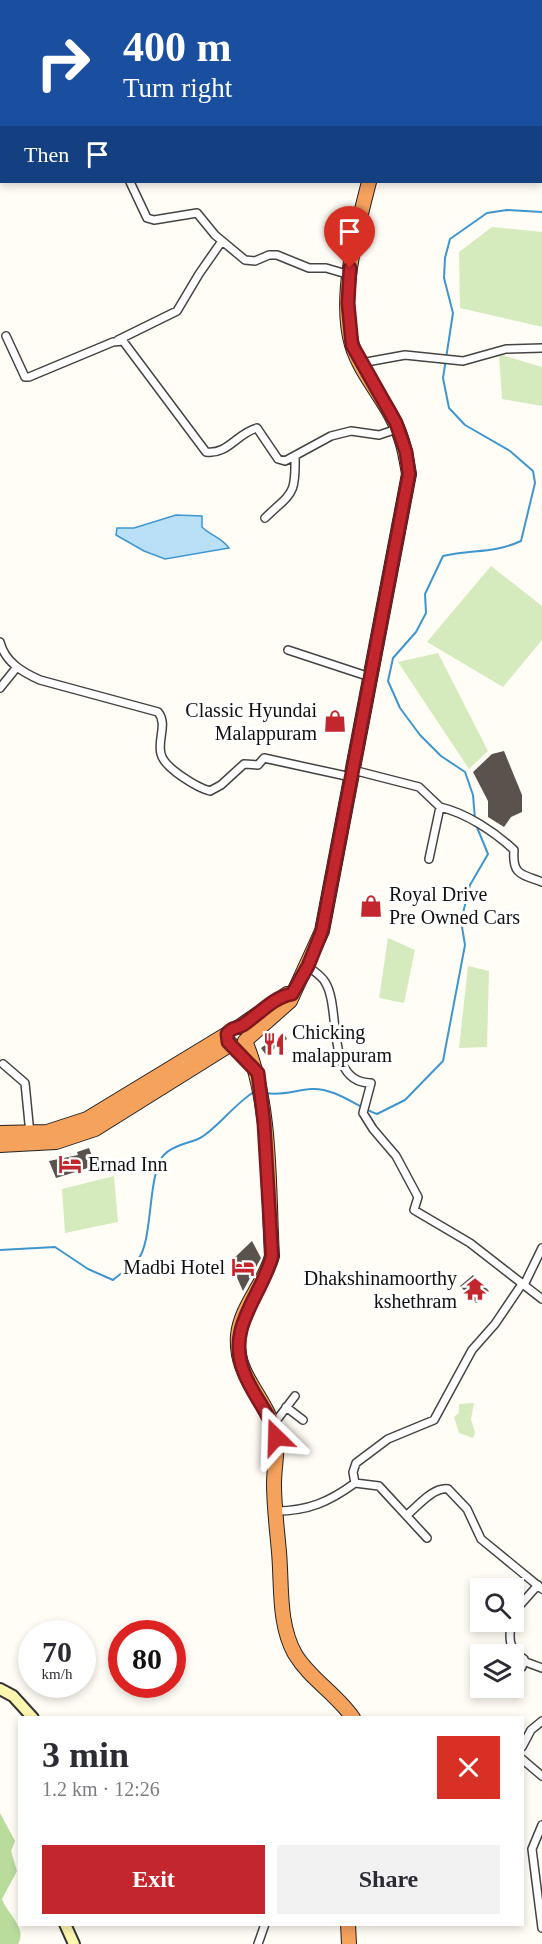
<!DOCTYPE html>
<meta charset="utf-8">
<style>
:root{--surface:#fff;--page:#f2f2f3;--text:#2b2b33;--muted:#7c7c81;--accent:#c4262e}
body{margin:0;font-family:"Times New Roman",serif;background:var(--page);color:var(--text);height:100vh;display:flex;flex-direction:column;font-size:22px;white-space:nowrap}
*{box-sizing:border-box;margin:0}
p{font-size:20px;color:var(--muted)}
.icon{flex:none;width:33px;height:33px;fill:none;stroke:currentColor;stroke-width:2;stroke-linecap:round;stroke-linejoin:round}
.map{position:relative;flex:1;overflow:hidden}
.panel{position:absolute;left:18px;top:1716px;width:506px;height:210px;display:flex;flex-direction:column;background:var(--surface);border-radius:0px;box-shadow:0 3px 9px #0003}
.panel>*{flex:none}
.top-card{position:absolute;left:0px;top:0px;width:543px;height:183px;box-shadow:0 3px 9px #0003;background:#1a4fa0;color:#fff;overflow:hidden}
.buttons{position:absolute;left:470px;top:1578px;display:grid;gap:12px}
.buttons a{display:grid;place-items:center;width:54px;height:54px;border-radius:0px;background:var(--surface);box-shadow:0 3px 9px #0003;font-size:30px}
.speed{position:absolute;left:18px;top:1620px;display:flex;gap:12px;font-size:30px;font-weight:700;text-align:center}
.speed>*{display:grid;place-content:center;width:78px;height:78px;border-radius:50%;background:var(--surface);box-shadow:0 3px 9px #0003;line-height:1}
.speed small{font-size:15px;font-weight:400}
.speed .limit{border:9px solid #d22;background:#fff;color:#111}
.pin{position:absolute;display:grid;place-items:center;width:51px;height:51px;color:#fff;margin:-62px -26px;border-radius:50% 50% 50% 0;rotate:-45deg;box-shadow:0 0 6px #0007}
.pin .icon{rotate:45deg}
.me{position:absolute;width:66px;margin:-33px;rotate:338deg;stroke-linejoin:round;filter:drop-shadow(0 0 4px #0008)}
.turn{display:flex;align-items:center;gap:21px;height:126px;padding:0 24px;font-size:27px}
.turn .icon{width:78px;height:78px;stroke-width:2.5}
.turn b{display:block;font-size:42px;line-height:51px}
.then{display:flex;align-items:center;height:57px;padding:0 24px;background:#0003;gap:12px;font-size:22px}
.round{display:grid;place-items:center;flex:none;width:63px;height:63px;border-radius:0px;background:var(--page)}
.head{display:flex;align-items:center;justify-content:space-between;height:102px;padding:0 24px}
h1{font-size:36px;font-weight:700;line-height:45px}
.cta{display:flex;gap:12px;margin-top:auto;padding:12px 24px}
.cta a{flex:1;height:69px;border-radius:0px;background:var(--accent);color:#fff;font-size:24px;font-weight:700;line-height:69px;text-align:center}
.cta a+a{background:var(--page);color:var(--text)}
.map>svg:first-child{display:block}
.green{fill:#d5ebbd}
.forest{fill:#b9dc9c}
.water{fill:#b9e0f7;stroke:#3f96cf;stroke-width:1.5}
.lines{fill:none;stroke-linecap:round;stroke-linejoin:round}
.stream{stroke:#3f96cf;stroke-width:2}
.building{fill:#5a524d}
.street-casing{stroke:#444;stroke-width:10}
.secondary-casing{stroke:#333;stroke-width:14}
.highway-casing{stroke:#222;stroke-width:16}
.street{stroke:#fff;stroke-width:7}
.secondary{stroke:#fff6b0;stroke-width:10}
.highway{stroke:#f5a25d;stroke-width:14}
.route-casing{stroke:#7f191e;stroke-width:15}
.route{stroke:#c4262e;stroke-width:10}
.labels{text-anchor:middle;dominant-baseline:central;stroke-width:6;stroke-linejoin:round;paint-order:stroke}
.poi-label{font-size:20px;fill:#111;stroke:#fff;text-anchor:end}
</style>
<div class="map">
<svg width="542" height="1944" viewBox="0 0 542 1944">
<rect width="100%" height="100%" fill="#fffdf5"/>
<path class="green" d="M 492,227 L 542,232 L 542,327 L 460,308 L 459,252 Z
M 499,354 L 542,367 L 542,406 L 502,399 Z
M 491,566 L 542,606 L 542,640 L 503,687 L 427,642 Z
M 438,653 L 488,751 L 469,769 L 398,662 Z
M 388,938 L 415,950 L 404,1003 L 379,998 Z
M 468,966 L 489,971 L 487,1047 L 459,1048 Z
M 114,1176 L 118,1222 L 65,1233 L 62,1189 Z
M 474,1403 L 471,1419 L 475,1433 L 473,1438 L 459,1433 L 454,1417 L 459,1413 L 459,1404 Z"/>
<path class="forest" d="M 0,1813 L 15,1841 L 11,1851 L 17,1871 L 2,1899 C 7,1914 28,1928 18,1944 L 0,1944 Z"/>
<path class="water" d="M 176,515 L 202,516 L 202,527 C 211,536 221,537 229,548 L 165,559 L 144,551 L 116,535 L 117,528 L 134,528 Z"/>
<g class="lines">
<path class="stream" d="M 542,19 L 542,18
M 475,819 L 473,795 L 465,772 L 441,756 L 420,735 L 400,708 L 388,681 L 393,658 L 416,632 L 426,613 L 425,594 L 443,556 C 472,549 492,554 521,541 L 535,483 L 533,471 L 510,451 L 465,425 L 449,408 L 443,378 L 453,313 L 444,278 L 445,258 L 450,239 L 487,213 L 507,210 L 542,212
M 266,1093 C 283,1096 295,1090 312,1089 C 335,1088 356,1106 377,1114 L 405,1100 L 443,1061 L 465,945 L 461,921 L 470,885 L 488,854 L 476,825
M 0,1250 L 55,1247 L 88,1269 L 113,1280 C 121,1273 131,1267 138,1259 C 152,1243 148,1186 160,1161 C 166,1147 186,1144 198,1139 C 213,1133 235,1103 254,1092"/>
</g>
<path class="building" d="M 504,751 L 522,795 L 522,812 L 511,817 L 504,827 L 488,817 L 488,801 L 473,772 L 492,754 Z
M 283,1032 L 287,1039 L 266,1055 L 261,1048 Z
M 89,1148 L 93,1159 L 88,1168 L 56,1178 L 49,1161 L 78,1155 L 77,1152 Z
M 252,1241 L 261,1258 L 243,1291 L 230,1262 Z
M 473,1275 L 489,1291 L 476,1303 L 460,1286 Z"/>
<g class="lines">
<g class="street-casing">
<path id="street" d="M 161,0 L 161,2
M 0,46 L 2,47
M 130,182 L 147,218 L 154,220 L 197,213 L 215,235 L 245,260 L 255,261 L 269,255 L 277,255 L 309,268 L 326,268 L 350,275
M 6,336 L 25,377 L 29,377 L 113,342 L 123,341 L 206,452 C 228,455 237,433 257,428 L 278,459 L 285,461 L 331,436 L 351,431 L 379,435 L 397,429
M 118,340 L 177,311 L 199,274 L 222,241
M 361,363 L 405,355 L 463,361 L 506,349 L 542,348
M 265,518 C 292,492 296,496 295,456
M 0,642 C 5,662 22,672 40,680 L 158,712 C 168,724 157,740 161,754 C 164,768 198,788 210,791 L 221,785 L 244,764 L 258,765 L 264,758 L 351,777
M 288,650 L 370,677
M 0,688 L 17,667
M 353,770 L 419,787 L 440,807 L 429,859
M 440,807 C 466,813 495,832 514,850 C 512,875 521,874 542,882
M 308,966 C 313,971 322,976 325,982 C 342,1008 324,1083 371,1083 L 363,1113 L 373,1129 L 396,1156 L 418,1197 L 414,1210 L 470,1243 L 542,1299
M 3,1064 L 25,1083 L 30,1134
M 524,1285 L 542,1248
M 286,1407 L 303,1420
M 273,1425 L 295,1396
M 276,1511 C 308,1511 329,1502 355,1483
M 407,1515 C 418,1506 433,1487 448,1489 L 467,1509 L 481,1539 L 542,1589
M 427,1538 L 379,1486 L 355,1483 L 353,1472 L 356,1463 L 388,1439 L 434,1420 L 472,1350 L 495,1324 L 522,1284
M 513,1613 L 538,1585
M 511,1622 C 509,1639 508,1649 524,1659 L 522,1667 L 513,1667
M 523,1661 L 542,1668
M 522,1747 L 531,1730 L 542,1721
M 522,1759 L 542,1776
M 542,1825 L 532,1849 L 542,1928
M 258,1944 L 265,1924"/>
</g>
<g class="secondary-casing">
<path id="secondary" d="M 269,0 L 269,2
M 0,1689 L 13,1696 L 33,1718
M 65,1924 L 74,1944"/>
</g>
<g class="highway-casing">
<path id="highway" d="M 479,2 L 480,0
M 239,1027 L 287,994
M 247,1039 L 290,1001 L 322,931 L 409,474 C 406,456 403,438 394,421 C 382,396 360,372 352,345 C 338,297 357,229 369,182
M 245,1041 C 272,1105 268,1187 272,1256 C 265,1283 241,1306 238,1335 C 235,1376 262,1391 273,1426 C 280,1446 274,1463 274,1484 C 274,1506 277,1529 279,1552 C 282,1585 278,1624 295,1654 C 310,1679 337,1694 353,1718
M 0,1133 L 47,1132 L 87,1119 L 227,1034
M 0,1145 L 56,1142 L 95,1129 L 231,1044
M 348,1924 L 349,1944"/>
</g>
<use href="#street" class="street"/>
<use href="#secondary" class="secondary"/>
<use href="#highway" class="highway"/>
</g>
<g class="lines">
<g class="route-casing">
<path id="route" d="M 276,1437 C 270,1412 251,1394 243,1370 C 227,1325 262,1296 272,1256 L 264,1123 L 258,1073 L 228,1042 L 227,1034 C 231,1027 236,1029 243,1025 C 258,1015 275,996 292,994 L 308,966 L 322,931 L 409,474 L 406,452 L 396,423 L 352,345 L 348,303 L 350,268"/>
</g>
<use href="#route" class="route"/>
</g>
<defs>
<g id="shop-bare" transform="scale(1.8)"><path d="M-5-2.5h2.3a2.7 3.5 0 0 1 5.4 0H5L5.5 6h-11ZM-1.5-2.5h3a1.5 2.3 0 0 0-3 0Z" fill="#c4262e" stroke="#fff" stroke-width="2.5" paint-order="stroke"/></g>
<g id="restaurant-bare" transform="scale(1.8)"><path d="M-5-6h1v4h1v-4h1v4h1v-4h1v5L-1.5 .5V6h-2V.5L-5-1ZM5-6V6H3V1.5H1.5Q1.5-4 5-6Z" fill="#c4262e" stroke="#fff" stroke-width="2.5" paint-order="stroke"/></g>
<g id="hotel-bare" transform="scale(1.8)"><path d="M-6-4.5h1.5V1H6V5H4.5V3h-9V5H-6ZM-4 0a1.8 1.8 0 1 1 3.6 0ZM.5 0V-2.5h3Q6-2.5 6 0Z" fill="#c4262e" stroke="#fff" stroke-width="2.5" paint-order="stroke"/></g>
<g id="temple-bare" transform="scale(1.8)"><path d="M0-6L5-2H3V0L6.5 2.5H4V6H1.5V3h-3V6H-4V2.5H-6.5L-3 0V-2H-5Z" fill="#c4262e" stroke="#fff" stroke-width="2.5" paint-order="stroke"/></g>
</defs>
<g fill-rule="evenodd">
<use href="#shop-bare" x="335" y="721"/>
<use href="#shop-bare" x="371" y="906"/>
<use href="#restaurant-bare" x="274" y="1044"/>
<use href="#hotel-bare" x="70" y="1164"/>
<use href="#hotel-bare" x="243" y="1267"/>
<use href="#temple-bare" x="475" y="1289"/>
</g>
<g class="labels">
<g class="poi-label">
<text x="317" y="710">Classic Hyundai<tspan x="317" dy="23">Malappuram</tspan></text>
<text x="389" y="894" text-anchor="start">Royal Drive<tspan x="389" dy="23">Pre Owned Cars</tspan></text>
<text x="292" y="1032" text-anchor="start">Chicking<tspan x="292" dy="23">malappuram</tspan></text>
<text x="88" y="1164" text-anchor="start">Ernad Inn</text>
<text x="225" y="1267">Madbi Hotel</text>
<text x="457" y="1278">Dhakshinamoorthy<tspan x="457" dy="23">kshethram</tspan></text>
</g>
</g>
</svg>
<div class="buttons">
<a><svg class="icon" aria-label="search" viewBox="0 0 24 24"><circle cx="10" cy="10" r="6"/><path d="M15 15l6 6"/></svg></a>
<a><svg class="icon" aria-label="layers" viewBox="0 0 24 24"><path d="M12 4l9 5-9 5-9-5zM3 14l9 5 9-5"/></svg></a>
</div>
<div class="speed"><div>70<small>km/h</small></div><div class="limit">80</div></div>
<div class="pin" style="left:350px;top:268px;background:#d93025"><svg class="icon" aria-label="arrive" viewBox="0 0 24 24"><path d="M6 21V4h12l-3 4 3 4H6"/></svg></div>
<svg class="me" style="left:276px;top:1437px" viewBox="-20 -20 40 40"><path d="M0-17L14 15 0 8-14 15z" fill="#c4262e" stroke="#fff" stroke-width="4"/></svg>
<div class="top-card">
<div class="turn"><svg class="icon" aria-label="right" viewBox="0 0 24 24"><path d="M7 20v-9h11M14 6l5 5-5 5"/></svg><div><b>400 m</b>Turn right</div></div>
<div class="then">Then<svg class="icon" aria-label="arrive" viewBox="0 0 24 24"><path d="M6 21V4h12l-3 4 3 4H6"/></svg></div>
</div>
<section class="panel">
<div class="head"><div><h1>3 min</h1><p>1.2 km · 12:26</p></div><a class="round" style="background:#d93025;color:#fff"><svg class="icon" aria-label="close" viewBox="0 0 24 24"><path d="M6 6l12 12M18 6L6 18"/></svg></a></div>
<div class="cta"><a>Exit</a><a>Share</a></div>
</section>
</div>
